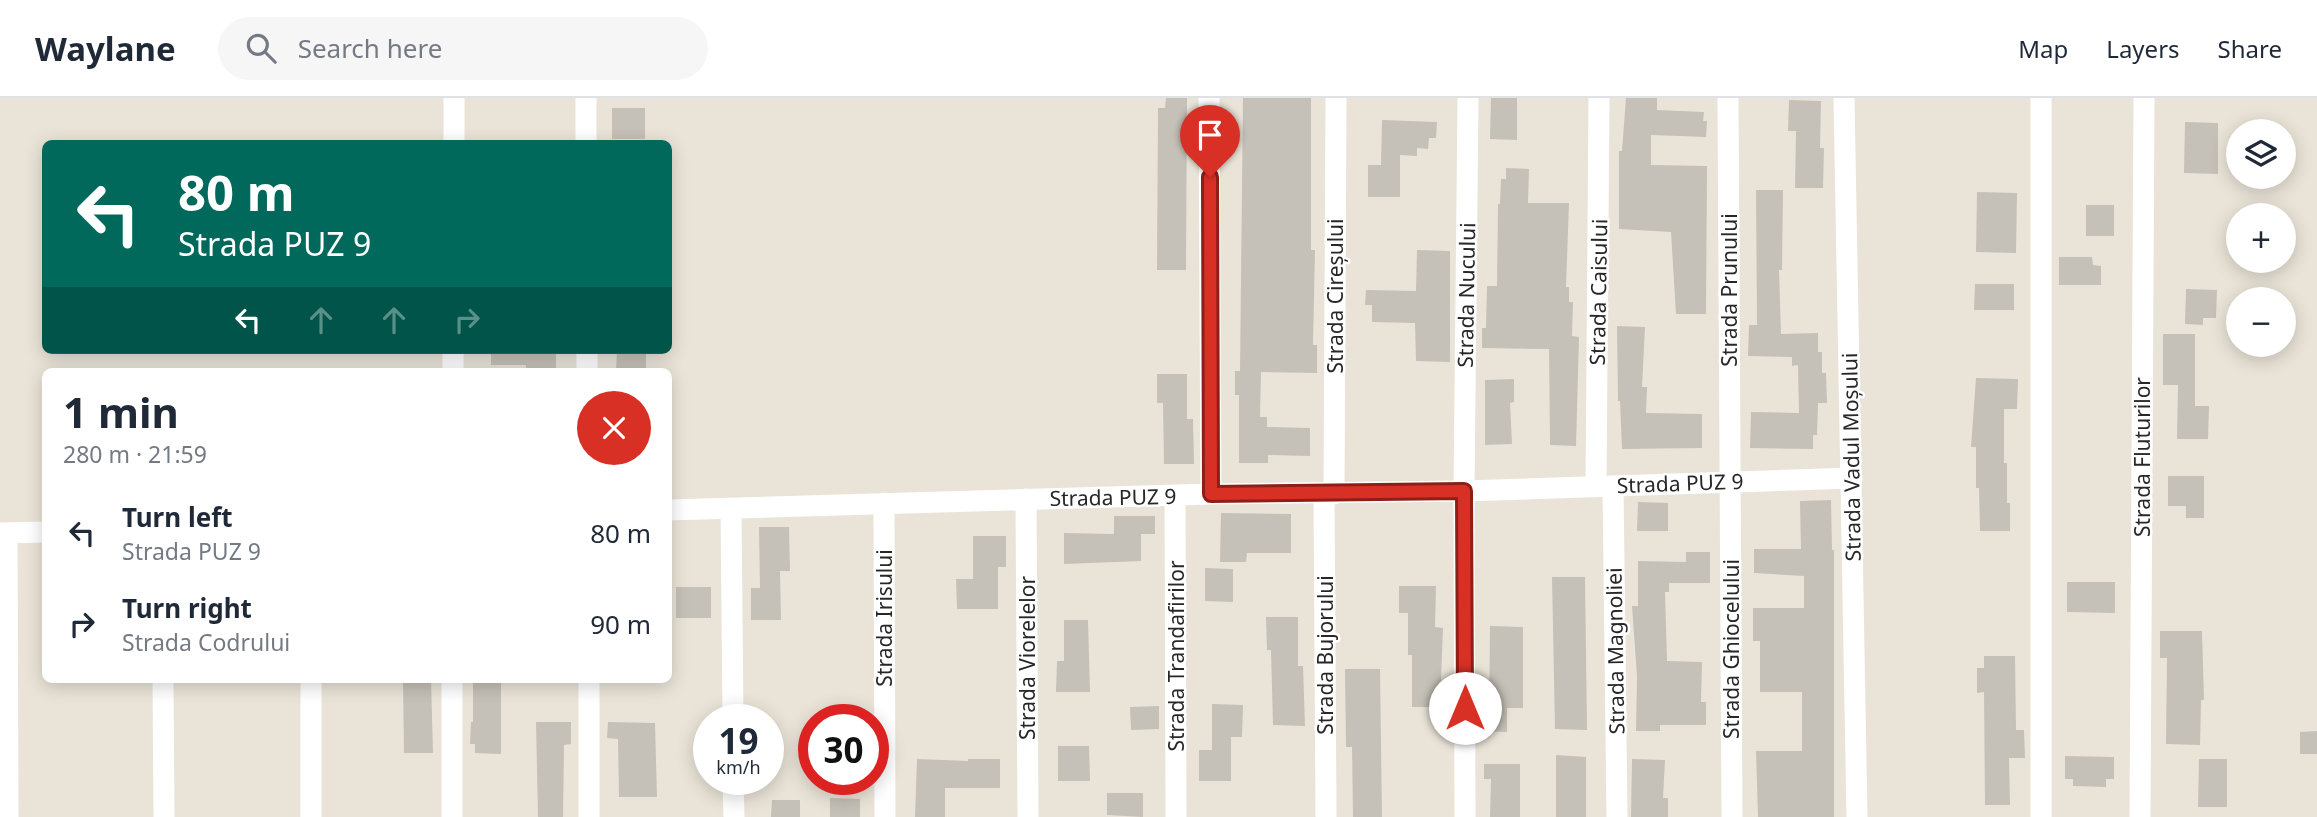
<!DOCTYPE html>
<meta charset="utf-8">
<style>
:root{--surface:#fff;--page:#f6f6f7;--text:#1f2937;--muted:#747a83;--line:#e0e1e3}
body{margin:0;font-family:"Noto Sans",sans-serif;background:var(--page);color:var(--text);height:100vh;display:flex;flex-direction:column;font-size:26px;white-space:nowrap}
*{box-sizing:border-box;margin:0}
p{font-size:23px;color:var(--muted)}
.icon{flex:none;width:38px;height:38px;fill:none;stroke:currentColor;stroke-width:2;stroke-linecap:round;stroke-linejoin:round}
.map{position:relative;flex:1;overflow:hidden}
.panel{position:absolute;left:42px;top:270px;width:630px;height:315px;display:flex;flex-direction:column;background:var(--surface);border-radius:10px;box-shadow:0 4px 18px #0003}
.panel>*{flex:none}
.top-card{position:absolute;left:42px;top:42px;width:630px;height:214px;border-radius:10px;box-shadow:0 4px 18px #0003;background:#00695c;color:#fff;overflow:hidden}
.fabs{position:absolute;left:2226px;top:21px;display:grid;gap:14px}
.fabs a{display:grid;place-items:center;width:70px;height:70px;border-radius:50%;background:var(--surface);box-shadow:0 4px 18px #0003;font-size:35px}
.speed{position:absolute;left:693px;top:606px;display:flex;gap:14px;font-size:35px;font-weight:700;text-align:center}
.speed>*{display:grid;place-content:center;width:91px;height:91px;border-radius:50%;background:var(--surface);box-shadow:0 4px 18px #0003;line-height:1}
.speed small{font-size:18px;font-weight:400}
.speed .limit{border:10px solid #d22;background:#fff;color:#111}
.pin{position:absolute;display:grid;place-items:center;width:60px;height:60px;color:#fff;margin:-72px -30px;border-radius:50% 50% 50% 0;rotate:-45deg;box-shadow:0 0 7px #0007}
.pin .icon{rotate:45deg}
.me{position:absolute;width:77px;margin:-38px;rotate:0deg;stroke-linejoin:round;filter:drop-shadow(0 0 5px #0008)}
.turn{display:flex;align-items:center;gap:24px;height:147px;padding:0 21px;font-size:32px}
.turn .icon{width:91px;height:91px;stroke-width:2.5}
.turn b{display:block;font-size:49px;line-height:60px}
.lanes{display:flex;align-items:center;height:66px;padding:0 21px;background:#0003;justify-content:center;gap:35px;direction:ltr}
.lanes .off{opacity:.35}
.round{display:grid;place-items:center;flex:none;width:74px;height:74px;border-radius:37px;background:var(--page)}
.head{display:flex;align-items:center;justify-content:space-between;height:119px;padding:0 21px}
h1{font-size:42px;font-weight:700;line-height:52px}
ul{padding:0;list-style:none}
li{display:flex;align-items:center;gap:21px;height:91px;padding:0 21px}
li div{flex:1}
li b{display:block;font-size:26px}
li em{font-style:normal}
header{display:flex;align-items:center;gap:42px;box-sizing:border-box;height:98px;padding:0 35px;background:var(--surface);border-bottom:2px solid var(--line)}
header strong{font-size:33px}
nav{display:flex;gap:38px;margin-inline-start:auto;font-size:24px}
.search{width:490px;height:63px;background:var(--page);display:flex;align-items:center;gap:18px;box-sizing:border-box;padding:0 24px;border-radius:38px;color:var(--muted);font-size:26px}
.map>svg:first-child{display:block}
.building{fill:#c5c1b8}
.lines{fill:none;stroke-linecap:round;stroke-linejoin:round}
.minor{stroke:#fff;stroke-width:21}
.route-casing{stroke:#8d1f18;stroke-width:18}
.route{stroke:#d93025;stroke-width:12}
.labels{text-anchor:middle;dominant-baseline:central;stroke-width:5;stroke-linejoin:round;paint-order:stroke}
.street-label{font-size:21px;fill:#272727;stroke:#fff}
</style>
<header>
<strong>Waylane</strong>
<div class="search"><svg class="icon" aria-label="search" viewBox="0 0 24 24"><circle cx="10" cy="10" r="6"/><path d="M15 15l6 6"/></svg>Search here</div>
<nav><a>Map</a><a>Layers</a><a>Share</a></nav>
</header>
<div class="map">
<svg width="2317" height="719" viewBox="0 0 2317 719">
<rect width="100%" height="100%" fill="#eae4d8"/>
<path class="building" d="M 1166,0 L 1187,0 L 1186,172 L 1157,172 L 1158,10 L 1165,10 Z
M 1243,0 L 1311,0 L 1311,152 L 1315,152 L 1313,247 L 1317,247 L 1317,275 L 1261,274 L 1260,319 L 1267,319 L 1267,329 L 1310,330 L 1310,358 L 1268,357 L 1268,365 L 1239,365 L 1239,297 L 1235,297 L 1235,273 L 1240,273 Z
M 1491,0 L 1517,0 L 1517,42 L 1490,41 Z
M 1626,0 L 1657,0 L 1657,12 L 1704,14 L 1703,23 L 1707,23 L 1706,39 L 1651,37 L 1651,67 L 1707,68 L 1706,216 L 1676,216 L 1671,134 L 1619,131 L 1619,53 L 1622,53 Z
M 1789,2 L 1821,3 L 1820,50 L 1824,50 L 1823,90 L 1795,90 L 1796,33 L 1788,33 Z
M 612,10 L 645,10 L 645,41 L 612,41 Z
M 1382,22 L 1437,24 L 1436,40 L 1429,40 L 1428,51 L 1417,50 L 1417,58 L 1400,57 L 1400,99 L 1368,99 L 1368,67 L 1381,67 Z
M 2185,24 L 2218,25 L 2218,76 L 2184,75 Z
M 1506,70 L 1529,71 L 1528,105 L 1569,105 L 1566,189 L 1569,189 L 1569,204 L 1573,204 L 1572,238 L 1579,239 L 1576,348 L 1550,347 L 1549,251 L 1482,250 L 1482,230 L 1486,230 L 1487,188 L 1497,188 L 1498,106 L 1500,106 L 1501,81 L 1506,81 Z
M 1756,92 L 1783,92 L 1782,172 L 1779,172 L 1781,236 L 1818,235 L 1818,254 L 1822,254 L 1822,275 L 1826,275 L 1827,305 L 1818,305 L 1817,337 L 1813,337 L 1813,351 L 1750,350 L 1751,314 L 1799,315 L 1798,267 L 1792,268 L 1792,259 L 1748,258 L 1749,227 L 1757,227 Z
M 1977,94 L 2017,95 L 2016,155 L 1976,154 Z
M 2086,107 L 2114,107 L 2114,138 L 2086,138 Z
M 1417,152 L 1450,153 L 1450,264 L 1416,263 L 1415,225 L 1372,224 L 1372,207 L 1365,207 L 1366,192 L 1416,193 Z
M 2059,159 L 2092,159 L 2093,167 L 2101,168 L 2101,187 L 2059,187 Z
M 1975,186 L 2014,186 L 2014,212 L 1974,212 Z
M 2186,191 L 2217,192 L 2216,220 L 2203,220 L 2203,227 L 2185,226 Z
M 1617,228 L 1645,229 L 1642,289 L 1647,289 L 1646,315 L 1702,316 L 1702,350 L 1622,351 L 1620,303 L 1618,303 Z
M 2163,236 L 2195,236 L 2195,308 L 2209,308 L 2208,341 L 2177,341 L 2178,287 L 2163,287 Z
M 491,252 L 556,252 L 556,273 L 526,273 L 526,267 L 491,267 Z
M 617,252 L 646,252 L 646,273 L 616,273 Z
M 1157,276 L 1187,276 L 1187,321 L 1193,321 L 1194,366 L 1164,366 L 1163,305 L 1157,305 Z
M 1976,280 L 2018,281 L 2017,311 L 2004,311 L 2004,365 L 2007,365 L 2007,405 L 2010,405 L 2010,433 L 1980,433 L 1979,390 L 1976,390 L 1976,349 L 1971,349 Z
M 1514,281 L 1514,304 L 1510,305 L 1512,346 L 1485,347 L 1485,282 Z
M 2168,378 L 2204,378 L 2204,420 L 2186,420 L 2186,408 L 2168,408 Z
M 1831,402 L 1832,452 L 1834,452 L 1834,719 L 1758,719 L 1756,653 L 1802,653 L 1802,594 L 1760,594 L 1760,543 L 1753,543 L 1753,510 L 1804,510 L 1804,478 L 1754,475 L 1754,451 L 1801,451 L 1800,403 Z
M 1638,404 L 1668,405 L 1668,433 L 1637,433 Z
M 1221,415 L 1291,416 L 1291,455 L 1247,455 L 1246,464 L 1220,464 Z
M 1114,418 L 1155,418 L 1155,436 L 1141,436 L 1141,463 L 1064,466 L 1064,435 L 1114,436 Z
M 759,429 L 789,429 L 790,473 L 780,473 L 781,522 L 751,522 L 751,490 L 760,490 Z
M 973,438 L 1006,438 L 1006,469 L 998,469 L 998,511 L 957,511 L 956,481 L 973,481 Z
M 1686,454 L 1710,454 L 1710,485 L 1669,485 L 1669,494 L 1665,494 L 1667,563 L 1702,564 L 1701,604 L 1706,604 L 1706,627 L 1660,627 L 1660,633 L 1636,633 L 1637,578 L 1632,508 L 1638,508 L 1638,463 L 1686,464 Z
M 1205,470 L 1233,471 L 1233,504 L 1205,503 Z
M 1552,479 L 1585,479 L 1587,632 L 1555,631 Z
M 2067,484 L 2115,484 L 2115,515 L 2067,514 Z
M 1399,488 L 1436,488 L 1435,529 L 1443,530 L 1440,609 L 1412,609 L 1412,557 L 1408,557 L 1408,515 L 1399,515 Z
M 676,489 L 711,489 L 711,520 L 676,520 Z
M 1266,519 L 1298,519 L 1298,568 L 1303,568 L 1305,628 L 1273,627 L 1271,552 L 1267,552 Z
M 1064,522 L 1088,522 L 1090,594 L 1056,594 L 1057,563 L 1064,563 Z
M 1490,528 L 1523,529 L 1523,610 L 1507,610 L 1507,634 L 1479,633 L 1479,615 L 1489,615 Z
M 2160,533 L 2202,533 L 2204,602 L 2201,602 L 2200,647 L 2166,646 L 2167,560 L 2160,560 Z
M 1984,558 L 2015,558 L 2016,632 L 2024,632 L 2025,660 L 2009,660 L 2010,707 L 1985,707 L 1984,594 L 1977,595 L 1977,570 L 1984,570 Z
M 1345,571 L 1380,571 L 1382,719 L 1353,719 L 1352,649 L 1346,649 Z
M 403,581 L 431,581 L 433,655 L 404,655 Z
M 473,581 L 501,581 L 501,656 L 475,655 L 475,646 L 470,646 L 471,624 L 473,624 Z
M 1212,606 L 1243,607 L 1242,639 L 1231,639 L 1231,683 L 1199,683 L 1199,652 L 1212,652 Z
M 1159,608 L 1159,631 L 1131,632 L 1130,609 Z
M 536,624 L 571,624 L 571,646 L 564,647 L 563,719 L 538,719 Z
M 608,624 L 655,625 L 657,699 L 619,699 L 618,641 L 607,640 Z
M 2317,633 L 2317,656 L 2300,656 L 2300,634 Z
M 1058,648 L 1089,648 L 1090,683 L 1058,683 Z
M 1556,657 L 1586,659 L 1586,719 L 1556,719 Z
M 2065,658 L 2114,659 L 2114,681 L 2106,681 L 2106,689 L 2073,688 L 2073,681 L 2065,681 Z
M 917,661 L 968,663 L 968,661 L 1000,661 L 1000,690 L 945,690 L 945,719 L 915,719 Z
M 1632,661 L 1665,662 L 1663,700 L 1668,700 L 1668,719 L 1631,719 Z
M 2199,661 L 2227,661 L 2227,709 L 2198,709 Z
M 1484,666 L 1520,666 L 1520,719 L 1490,719 L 1491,681 L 1484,681 Z
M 1107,695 L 1143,695 L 1143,719 L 1107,717 Z
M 830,700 L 860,701 L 860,719 L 830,719 Z
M 772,702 L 800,702 L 800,719 L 771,719 Z"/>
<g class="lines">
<path class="minor" d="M 586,0 L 586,46
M 1209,0 L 1211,396
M 1728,0 L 1732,719
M 1844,0 L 1857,719
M 454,46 L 454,0
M 587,252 L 587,273
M 453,273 L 453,252
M 1596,388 L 1599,0
M 1613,388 L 1617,719
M 1324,395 L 1326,719
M 1334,396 L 1336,0
M 1175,398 L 1176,719
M 1026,401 L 1028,719
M 884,405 L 885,719
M 731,410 L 733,621
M 668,412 L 1211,396 L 1464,393 L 1852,380
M 0,435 L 46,434
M 7,435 L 8,719
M 163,581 L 164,719
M 589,581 L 589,719
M 733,681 L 734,719
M 311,719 L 311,581
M 452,719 L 452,581
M 1465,719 L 1464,393 L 1468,0
M 2041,719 L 2041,0
M 2140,719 L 2144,0"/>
</g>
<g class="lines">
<g class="route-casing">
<path id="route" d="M 1210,79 L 1211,396 L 1464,393 L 1465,610"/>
</g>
<use href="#route" class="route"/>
</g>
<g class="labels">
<g class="street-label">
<text transform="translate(1729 192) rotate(-90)">Strada Prunului</text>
<text transform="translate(1598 194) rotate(-89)">Strada Caisului</text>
<text transform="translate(1466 197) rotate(-89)">Strada Nucului</text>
<text transform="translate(1335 198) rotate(-90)">Strada Cireșului</text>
<text transform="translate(1851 359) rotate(-91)">Strada Vadul Moșului</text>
<text transform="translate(2142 359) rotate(-90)">Strada Fluturilor</text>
<text transform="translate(1680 385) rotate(-2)">Strada PUZ 9</text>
<text transform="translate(1113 399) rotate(-1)">Strada PUZ 9</text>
<text transform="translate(884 520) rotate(-90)">Strada Irisului</text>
<text transform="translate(1731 551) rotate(-90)">Strada Ghiocelului</text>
<text transform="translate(1615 553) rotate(-91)">Strada Magnoliei</text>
<text transform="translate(1325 557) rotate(-90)">Strada Bujorului</text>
<text transform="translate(1176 558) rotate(-90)">Strada Trandafirilor</text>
<text transform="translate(1027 560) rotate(-90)">Strada Viorelelor</text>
</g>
</g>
</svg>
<div class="fabs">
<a><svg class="icon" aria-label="layers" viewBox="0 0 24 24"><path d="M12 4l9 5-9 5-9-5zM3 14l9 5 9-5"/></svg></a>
<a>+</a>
<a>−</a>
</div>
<div class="speed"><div>19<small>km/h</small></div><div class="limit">30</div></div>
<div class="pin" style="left:1210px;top:79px;background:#d93025"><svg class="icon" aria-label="arrive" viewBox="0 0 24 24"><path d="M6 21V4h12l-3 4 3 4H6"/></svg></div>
<svg class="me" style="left:1465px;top:610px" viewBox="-20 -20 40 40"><circle r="19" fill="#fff"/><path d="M0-13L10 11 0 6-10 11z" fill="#d93025"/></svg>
<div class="top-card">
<div class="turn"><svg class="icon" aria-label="left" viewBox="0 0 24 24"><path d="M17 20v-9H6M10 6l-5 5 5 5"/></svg><div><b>80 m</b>Strada PUZ 9</div></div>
<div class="lanes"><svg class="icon" aria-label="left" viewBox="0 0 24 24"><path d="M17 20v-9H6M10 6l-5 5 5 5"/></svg><svg class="icon off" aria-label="ahead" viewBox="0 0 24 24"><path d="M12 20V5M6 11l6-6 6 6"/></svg><svg class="icon off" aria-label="ahead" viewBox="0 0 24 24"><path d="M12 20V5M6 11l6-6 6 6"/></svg><svg class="icon off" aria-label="right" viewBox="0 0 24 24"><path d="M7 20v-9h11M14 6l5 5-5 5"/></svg></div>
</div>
<section class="panel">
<div class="head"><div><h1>1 min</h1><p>280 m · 21:59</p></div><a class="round" style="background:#d93025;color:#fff"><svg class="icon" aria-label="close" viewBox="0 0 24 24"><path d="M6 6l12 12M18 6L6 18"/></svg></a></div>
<ul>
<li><svg class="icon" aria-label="left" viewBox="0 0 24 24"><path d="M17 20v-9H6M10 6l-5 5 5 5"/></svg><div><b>Turn left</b><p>Strada PUZ 9</p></div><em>80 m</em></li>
<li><svg class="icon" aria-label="right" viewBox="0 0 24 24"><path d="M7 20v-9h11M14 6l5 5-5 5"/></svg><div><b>Turn right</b><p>Strada Codrului</p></div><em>90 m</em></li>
</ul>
</section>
</div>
